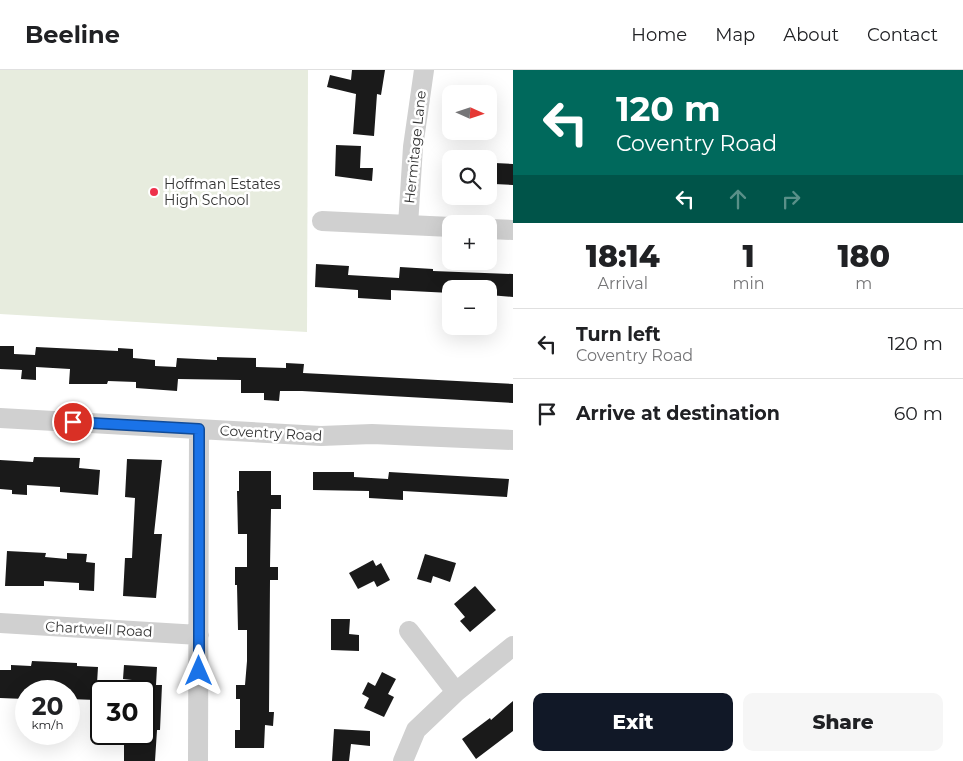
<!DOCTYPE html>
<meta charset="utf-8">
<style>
:root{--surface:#fff;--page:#f6f6f6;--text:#202124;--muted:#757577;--line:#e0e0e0;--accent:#111827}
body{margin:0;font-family:Montserrat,sans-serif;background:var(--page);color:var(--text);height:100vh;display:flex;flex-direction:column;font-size:19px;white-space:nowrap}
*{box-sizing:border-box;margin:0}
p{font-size:16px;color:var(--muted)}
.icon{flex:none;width:28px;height:28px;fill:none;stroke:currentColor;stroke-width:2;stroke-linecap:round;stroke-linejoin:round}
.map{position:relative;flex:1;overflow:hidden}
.details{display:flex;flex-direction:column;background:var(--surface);width:450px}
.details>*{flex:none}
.banner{background:#00695c;color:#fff;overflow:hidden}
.needle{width:32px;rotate:93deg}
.buttons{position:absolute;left:442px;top:15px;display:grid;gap:10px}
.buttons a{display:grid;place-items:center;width:55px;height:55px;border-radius:10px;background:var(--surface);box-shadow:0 5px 20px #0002;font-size:25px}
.speed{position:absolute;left:15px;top:610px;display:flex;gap:10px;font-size:25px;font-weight:700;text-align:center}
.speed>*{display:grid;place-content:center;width:65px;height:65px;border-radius:50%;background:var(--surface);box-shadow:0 5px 20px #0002;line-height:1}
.speed small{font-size:12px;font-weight:400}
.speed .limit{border:2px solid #111;border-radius:8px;background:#fff;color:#111}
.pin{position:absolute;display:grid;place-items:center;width:42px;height:42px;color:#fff;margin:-21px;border:2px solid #fff;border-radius:50%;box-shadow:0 1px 5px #0007}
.me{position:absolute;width:55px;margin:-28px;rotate:0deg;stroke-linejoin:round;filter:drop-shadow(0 0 4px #0008)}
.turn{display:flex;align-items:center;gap:18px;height:105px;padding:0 20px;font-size:22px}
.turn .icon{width:65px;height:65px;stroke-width:2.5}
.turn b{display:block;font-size:35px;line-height:42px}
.lanes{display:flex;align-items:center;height:48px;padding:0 20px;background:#0003;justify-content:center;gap:25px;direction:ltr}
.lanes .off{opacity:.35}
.eta{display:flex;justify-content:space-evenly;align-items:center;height:85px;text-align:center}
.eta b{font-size:30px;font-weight:800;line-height:35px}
.primary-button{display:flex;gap:10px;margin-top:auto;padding:10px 20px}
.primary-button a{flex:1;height:58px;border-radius:10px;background:var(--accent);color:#fff;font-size:20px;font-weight:800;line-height:58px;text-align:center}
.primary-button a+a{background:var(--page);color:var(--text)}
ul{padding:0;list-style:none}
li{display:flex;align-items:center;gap:15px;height:70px;padding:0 20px;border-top:1px solid var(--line)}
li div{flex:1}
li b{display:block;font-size:19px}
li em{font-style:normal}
header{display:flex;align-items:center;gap:30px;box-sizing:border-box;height:70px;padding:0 25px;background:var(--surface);border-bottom:1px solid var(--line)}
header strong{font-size:24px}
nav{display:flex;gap:28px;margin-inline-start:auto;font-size:18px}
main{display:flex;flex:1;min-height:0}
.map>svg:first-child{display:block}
.green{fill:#e7ecde}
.building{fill:#1a1a1a}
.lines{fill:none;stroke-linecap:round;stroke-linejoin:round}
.minor{stroke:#d0d0d0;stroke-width:20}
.route-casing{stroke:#114b97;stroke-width:12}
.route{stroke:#1a73e8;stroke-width:9}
.poi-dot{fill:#ee314b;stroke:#fff;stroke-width:2}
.labels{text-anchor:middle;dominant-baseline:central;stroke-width:5;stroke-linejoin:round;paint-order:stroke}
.street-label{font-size:14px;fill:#333;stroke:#fff}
.poi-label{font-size:14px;fill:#333;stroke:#fff;text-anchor:start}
</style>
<header>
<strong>Beeline</strong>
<nav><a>Home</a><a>Map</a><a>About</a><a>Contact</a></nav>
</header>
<main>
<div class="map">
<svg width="513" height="691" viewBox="0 0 513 691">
<rect width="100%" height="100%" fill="#fff"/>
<path class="green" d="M 0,0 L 308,0 L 307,262 L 0,244 Z"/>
<path class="building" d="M 352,0 L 385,0 L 381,25 L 377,24 L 374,66 L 353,64 L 356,24 L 327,17 L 330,5 L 351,10 Z
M 336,75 L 361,76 L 360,98 L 373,98 L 372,111 L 335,106 Z
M 495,93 L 513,94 L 513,115 L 494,114 Z
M 316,194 L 349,196 L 348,205 L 399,208 L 400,197 L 433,199 L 433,201 L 513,204 L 513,227 L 489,225 L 489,219 L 451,219 L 451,223 L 391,220 L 391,230 L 358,228 L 358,220 L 315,217 Z
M 0,276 L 14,276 L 14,284 L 35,285 L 36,277 L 118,281 L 118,278 L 133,279 L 133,288 L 155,290 L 155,296 L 176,297 L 177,288 L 217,290 L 217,287 L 256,288 L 256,297 L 286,298 L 286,293 L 304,294 L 303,303 L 513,314 L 513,333 L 302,321 L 280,321 L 279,331 L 264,330 L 264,323 L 241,323 L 241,310 L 178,309 L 177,321 L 136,318 L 136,312 L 108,311 L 107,314 L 69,314 L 70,299 L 36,297 L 36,310 L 21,309 L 22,300 L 0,299 Z
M 34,387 L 80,388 L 79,398 L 100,400 L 98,425 L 60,422 L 60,417 L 27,415 L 27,425 L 12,424 L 12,420 L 0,419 L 0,390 L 33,392 Z
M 127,389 L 162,390 L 154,464 L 162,464 L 156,528 L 123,526 L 125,488 L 132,488 L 135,428 L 125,427 Z
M 239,401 L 271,401 L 271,425 L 281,425 L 281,439 L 271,439 L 270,497 L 278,497 L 278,510 L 270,510 L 269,642 L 274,642 L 273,656 L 265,655 L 264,678 L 235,678 L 235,660 L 240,660 L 240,629 L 236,629 L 236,615 L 245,615 L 247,591 L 247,560 L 238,560 L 237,515 L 235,515 L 235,497 L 247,497 L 247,464 L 238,464 L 237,421 L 239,421 Z
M 313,402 L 354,402 L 354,407 L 388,409 L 389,402 L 509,409 L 507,427 L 403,421 L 403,430 L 369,428 L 369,421 L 313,420 Z
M 7,481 L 46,483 L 45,487 L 67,489 L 67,483 L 87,484 L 86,492 L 95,493 L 94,521 L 79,520 L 79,513 L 44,511 L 44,516 L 5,516 Z
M 425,484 L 456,493 L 450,512 L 433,506 L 431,513 L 417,509 Z
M 373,490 L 376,496 L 381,493 L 390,510 L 377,517 L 374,511 L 358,519 L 349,503 Z
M 475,516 L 496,540 L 470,562 L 460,551 L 465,547 L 454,534 Z
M 331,549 L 350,549 L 349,564 L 359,565 L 359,581 L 331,580 Z
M 32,591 L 77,593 L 77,596 L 98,597 L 96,630 L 69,629 L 69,621 L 25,620 L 25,629 L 0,628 L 0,600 L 11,600 L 11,595 L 31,596 Z
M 124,595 L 157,597 L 156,615 L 162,615 L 160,660 L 157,660 L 155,691 L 124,691 L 124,664 L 144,664 L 144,621 L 132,621 L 132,610 L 123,609 Z
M 382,602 L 396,609 L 388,624 L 394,627 L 384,647 L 364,638 L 369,628 L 362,624 L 368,612 L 375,616 Z
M 513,631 L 513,661 L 476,689 L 462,669 L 490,648 L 491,650 Z
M 334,659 L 370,661 L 370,676 L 351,674 L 349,691 L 332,691 Z"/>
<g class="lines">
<path class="minor" d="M 322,151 L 451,157
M 408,155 L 413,77 L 424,0
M 489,159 L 513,160
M 0,348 L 321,366 L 372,364 L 513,370
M 0,553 L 199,565
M 409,561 L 456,622
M 198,691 L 199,359
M 403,691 L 416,660 L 456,622 L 513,576"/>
</g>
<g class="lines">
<g class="route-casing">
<path id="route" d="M 73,352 L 199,359 L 199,601"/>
</g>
<use href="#route" class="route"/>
</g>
<circle class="poi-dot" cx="154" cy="122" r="5"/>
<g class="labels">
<g class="street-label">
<text transform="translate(415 77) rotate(-84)">Hermitage Lane</text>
<text transform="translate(271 363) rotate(3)">Coventry Road</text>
<text transform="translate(99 559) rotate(3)">Chartwell Road</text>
</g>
<g class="poi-label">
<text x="164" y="114">Hoffman Estates<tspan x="164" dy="16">High School</tspan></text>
</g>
</g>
</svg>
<div class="buttons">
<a><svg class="needle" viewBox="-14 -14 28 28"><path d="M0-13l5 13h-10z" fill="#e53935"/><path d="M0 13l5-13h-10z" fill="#757577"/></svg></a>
<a><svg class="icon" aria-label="search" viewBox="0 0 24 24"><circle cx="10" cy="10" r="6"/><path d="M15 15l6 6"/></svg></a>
<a>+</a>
<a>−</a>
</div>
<div class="speed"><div>20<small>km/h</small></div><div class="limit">30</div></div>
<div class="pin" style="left:73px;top:352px;background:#d93025"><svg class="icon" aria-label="arrive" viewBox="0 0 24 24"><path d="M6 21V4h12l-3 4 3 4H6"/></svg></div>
<svg class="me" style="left:199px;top:601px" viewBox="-20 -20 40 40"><path d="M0-17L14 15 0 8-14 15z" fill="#1a73e8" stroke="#fff" stroke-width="4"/></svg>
</div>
<section class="details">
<div class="banner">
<div class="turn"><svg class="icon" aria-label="left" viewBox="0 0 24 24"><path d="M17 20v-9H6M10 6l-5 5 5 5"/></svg><div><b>120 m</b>Coventry Road</div></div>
<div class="lanes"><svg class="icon" aria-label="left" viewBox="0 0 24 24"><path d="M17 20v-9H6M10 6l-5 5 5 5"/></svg><svg class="icon off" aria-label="ahead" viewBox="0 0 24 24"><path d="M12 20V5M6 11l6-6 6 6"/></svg><svg class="icon off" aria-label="right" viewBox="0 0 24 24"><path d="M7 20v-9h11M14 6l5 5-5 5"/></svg></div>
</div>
<div class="eta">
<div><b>18:14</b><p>Arrival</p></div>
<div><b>1</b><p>min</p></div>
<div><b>180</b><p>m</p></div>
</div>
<ul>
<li><svg class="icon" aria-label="left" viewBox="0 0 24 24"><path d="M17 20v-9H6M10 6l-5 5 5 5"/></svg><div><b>Turn left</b><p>Coventry Road</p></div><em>120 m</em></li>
<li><svg class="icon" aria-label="arrive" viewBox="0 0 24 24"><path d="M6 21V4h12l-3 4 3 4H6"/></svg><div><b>Arrive at destination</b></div><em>60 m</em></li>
</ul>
<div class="primary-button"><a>Exit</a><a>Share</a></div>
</section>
</main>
